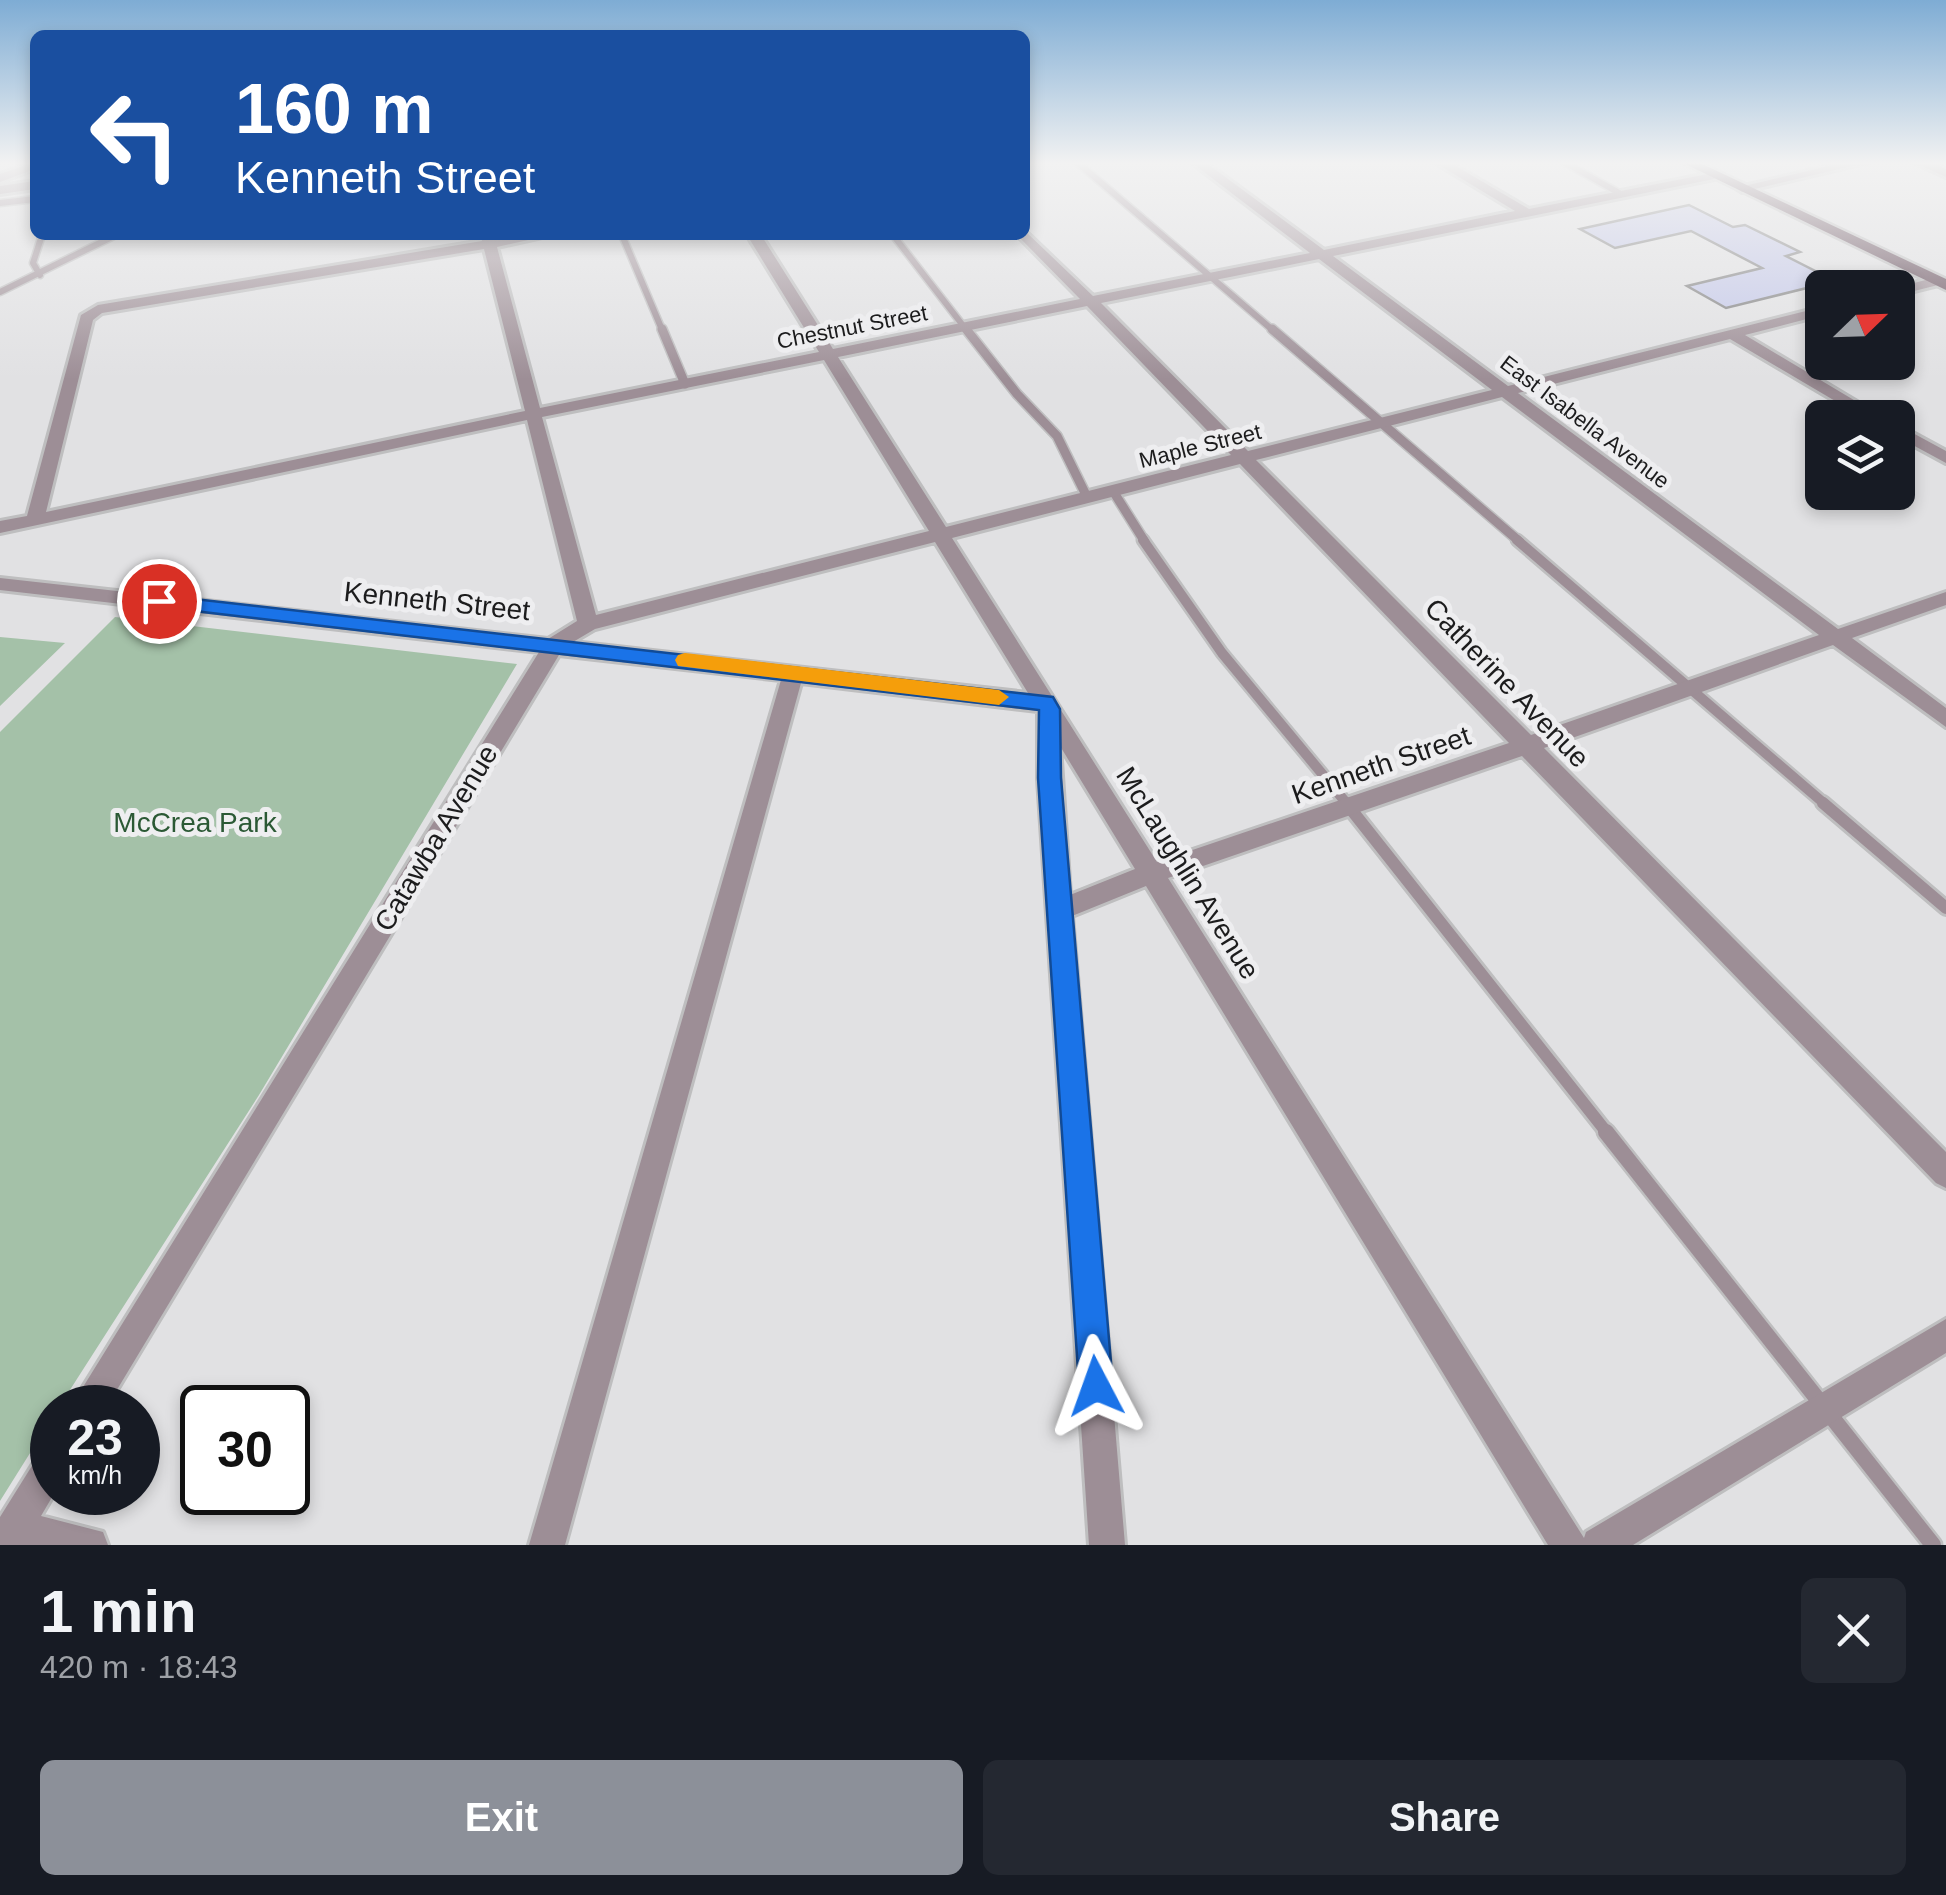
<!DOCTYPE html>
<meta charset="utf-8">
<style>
:root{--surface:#171b24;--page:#242831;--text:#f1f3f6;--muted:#9ea1a6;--accent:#8c9099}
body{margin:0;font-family:Helvetica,sans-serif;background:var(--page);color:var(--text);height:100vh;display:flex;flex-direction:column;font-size:38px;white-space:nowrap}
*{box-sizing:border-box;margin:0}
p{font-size:32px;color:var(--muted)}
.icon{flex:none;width:55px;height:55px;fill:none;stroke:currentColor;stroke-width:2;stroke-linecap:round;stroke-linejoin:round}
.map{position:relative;height:1545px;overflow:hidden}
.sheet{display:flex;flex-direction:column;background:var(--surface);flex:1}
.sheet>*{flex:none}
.banner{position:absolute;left:30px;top:30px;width:1000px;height:210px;border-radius:15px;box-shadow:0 5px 15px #0003;background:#1a4fa0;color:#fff;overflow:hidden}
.needle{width:65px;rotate:67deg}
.tools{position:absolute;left:1805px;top:270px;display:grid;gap:20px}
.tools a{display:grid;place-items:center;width:110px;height:110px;border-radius:15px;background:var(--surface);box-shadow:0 5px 15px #0003;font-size:50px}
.speed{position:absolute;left:30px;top:1385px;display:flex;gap:20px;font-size:50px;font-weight:700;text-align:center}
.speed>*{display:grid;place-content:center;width:130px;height:130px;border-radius:50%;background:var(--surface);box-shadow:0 5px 15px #0003;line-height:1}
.speed small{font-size:25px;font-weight:400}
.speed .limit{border:5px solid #111;border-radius:15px;background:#fff;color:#111}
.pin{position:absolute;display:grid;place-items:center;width:85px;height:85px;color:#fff;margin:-42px;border:5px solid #fff;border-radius:50%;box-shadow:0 2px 10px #0007}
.me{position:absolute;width:110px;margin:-55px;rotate:356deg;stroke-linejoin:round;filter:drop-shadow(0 0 8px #0008)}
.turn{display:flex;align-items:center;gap:35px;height:210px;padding:0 40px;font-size:45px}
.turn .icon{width:130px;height:130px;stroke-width:2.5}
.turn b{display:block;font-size:70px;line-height:85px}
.round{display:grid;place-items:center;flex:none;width:105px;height:105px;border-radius:15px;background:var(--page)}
.head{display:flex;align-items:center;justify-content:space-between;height:170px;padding:0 40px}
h1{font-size:60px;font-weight:800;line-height:75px}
.primary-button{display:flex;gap:20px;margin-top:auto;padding:20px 40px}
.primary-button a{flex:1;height:115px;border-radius:15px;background:var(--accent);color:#fff;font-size:40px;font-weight:800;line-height:115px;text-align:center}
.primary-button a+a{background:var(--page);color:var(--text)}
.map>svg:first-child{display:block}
.green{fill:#a4c1a8}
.building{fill:#c3c7e9;stroke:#818182;stroke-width:2.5}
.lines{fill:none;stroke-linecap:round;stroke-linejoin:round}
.service-far4-casing{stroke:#bebebf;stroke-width:9}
.service-far3-casing{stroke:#bebebf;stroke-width:12}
.service-far2-casing{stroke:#bebebf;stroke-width:15}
.service-far1-casing{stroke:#bebebf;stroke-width:18}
.service-casing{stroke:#bebebf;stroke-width:21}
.minor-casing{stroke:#bebebf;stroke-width:6}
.primary-casing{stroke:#bebebf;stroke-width:5}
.service-far4{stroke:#9d8e96;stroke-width:6}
.service-far3{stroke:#9d8e96;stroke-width:9}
.service-far2{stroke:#9d8e96;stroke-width:10}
.service-far1{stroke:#9d8e96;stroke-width:12}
.service{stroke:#9d8e96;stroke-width:16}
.minor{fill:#9d8e96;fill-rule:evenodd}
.primary{fill:#634a58;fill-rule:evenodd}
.route{fill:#1a73e8;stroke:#114b97;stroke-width:2.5}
.slow{fill:#f59e0b}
.labels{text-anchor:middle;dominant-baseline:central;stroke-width:10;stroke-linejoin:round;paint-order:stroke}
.far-street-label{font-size:22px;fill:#1c1c1d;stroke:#eeeef0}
.street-label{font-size:28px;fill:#1c1c1d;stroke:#eeeef0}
.park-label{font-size:28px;fill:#2b5935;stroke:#eeeef0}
</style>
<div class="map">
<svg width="1946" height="1545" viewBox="0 0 1946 1545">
<rect width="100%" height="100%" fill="#e1e1e3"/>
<path class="green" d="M 115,617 L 517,664 L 259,1095 L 59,1407 L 52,1408 L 52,1418 L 0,1501 L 0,732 Z
M 0,637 L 65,643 L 0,706 Z"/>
<path class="building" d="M 1689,205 L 1733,227 L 1745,225 L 1800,252 L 1786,256 L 1835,281 L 1726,308 L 1687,286 L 1762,268 L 1691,231 L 1615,248 L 1580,229 Z"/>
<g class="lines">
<g class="service-far4-casing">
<path id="service-far4" d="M 1077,162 L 1275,332
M 1564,162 L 1621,194
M 0,203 L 35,199
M 622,235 L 663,332
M 893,235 L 968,332
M 40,275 L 33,263 L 42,235
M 0,292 L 116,235"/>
</g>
<g class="service-far3-casing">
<path id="service-far3" d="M 662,329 L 685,384
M 966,329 L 1017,394 L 1057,436 L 1087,497
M 1272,329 L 1520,542
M 1113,491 L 1145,542"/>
</g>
<g class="service-far2-casing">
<path id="service-far2" d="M 1143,540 L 1222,653 L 1348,805
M 1517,540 L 1826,805"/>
</g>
<g class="service-far1-casing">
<path id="service-far1" d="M 1346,803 L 1608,1134
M 1823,803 L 1946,908"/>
</g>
<g class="service-casing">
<path id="service" d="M 1606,1132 L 1933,1545"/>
</g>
<g class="minor-casing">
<path id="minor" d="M 35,162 L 35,169 L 0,182 L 0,174 Z
M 1191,162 L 1205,162 L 1324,250 L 1515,211 L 1434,162 L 1449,162 L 1529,209 L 1718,172 L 1720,175 L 1714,179 L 1333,256 L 1508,386 L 1822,307 L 1822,315 L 1745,335 L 1884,418 L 1864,418 L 1730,339 L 1518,393 L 1838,629 L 1946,592 L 1946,605 L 1852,638 L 1946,708 L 1946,727 L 1833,645 L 1544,748 L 1946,1152 L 1946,1188 L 1936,1183 L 1522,756 L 1168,878 L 1584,1538 L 1586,1532 L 1946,1319 L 1946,1353 L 1633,1545 L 1548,1545 L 1146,886 L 1072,916 L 1125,1545 L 1089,1545 L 1038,779 L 1038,711 L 801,683 L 565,1545 L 529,1545 L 781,680 L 559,655 L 106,1408 L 70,1408 L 539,652 L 0,590 L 0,578 L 548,639 L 577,621 L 527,420 L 0,533 L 0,521 L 27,516 L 81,315 L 98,305 L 482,241 L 480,235 L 494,235 L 495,239 L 551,235 L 497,247 L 540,408 L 819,352 L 747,235 L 761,235 L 833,349 L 1080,299 L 1020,238 L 1018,235 L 1025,235 L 1025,231 L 1093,296 L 1310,253 ZM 484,249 L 525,411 L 46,512 L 93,320 L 102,313 ZM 1319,259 L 1492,390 L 1248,451 L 1101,303 ZM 1087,306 L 1231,455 L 946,527 L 838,357 ZM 824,360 L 929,531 L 596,615 L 542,417 ZM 1502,397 L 1819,635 L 1531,735 L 1256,460 ZM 1240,464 L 1509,743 L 1157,862 L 952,538 ZM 935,542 L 1028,693 L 573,642 L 595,629 ZM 1060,746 L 1135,869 L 1070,895 Z
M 1845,162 L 1869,162 L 1742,192 L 1736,188 Z
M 1913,162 L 1930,162 L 1946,169 L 1946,177 Z
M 35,181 L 35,189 L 0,194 L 0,186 Z
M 1937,277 L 1944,281 L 1942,284 L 1898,295 L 1895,288 Z
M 1898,425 L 1946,451 L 1946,463 L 1898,437 Z
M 52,1448 L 55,1492 L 41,1516 L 103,1532 L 108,1545 L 0,1545 L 0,1517 L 40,1453 Z"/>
</g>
<g class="primary-casing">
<path id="primary" d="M 1681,162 L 1698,162 L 1946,279 L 1946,290 Z"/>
</g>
<use href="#service-far4" class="service-far4"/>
<use href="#service-far3" class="service-far3"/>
<use href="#service-far2" class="service-far2"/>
<use href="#service-far1" class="service-far1"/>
<use href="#service" class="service"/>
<use href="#minor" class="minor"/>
<use href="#primary" class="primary"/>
</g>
<linearGradient id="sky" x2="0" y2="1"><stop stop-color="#7eacd4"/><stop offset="0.43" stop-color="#f2f2f2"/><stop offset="1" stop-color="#f2f2f2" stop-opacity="0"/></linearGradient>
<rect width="1946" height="379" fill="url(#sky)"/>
<path class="route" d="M 159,595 L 1053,697 L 1060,709 L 1061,778 L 1113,1386 L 1108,1398 L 1096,1403 L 1084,1398 L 1079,1386 L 1038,778 L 1039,710 L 152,606 L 149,601 Z"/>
<path class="slow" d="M 685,653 L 999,690 L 1009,697 L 999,705 L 678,666 L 675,660 L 678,655 Z"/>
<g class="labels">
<g class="far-street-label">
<text transform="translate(852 327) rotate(-11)">Chestnut Street</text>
<text transform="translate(1585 422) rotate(37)">East Isabella Avenue</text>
<text transform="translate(1200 446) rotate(-14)">Maple Street</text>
</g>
<g class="street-label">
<text transform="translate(437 601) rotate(6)">Kenneth Street</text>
<text transform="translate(1507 683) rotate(46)">Catherine Avenue</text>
<text transform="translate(1381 765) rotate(-19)">Kenneth Street</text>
<text transform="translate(436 838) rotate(-59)">Catawba Avenue</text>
<text transform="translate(1188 873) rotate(58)">McLaughlin Avenue</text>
</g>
<g class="park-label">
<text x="195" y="822">McCrea Park</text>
</g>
</g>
</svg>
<div class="tools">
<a><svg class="needle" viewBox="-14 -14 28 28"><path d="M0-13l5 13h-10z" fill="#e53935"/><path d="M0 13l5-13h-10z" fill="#9ea1a6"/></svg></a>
<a><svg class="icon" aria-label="layers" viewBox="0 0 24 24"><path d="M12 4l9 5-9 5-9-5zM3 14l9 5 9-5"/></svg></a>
</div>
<div class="speed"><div>23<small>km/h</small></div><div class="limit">30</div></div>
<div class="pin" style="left:159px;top:601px;background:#d93025"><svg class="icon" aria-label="arrive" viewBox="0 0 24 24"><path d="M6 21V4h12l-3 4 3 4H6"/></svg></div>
<svg class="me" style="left:1096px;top:1386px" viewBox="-20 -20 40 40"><path d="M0-17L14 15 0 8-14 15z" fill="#1a73e8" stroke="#fff" stroke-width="4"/></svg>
<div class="banner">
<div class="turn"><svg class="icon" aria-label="left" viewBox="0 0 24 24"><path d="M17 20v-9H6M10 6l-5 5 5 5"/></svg><div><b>160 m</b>Kenneth Street</div></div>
</div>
</div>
<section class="sheet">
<div class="head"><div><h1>1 min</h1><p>420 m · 18:43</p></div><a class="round"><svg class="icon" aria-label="close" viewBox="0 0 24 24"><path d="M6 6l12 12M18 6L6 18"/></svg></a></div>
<div class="primary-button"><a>Exit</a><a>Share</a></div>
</section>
